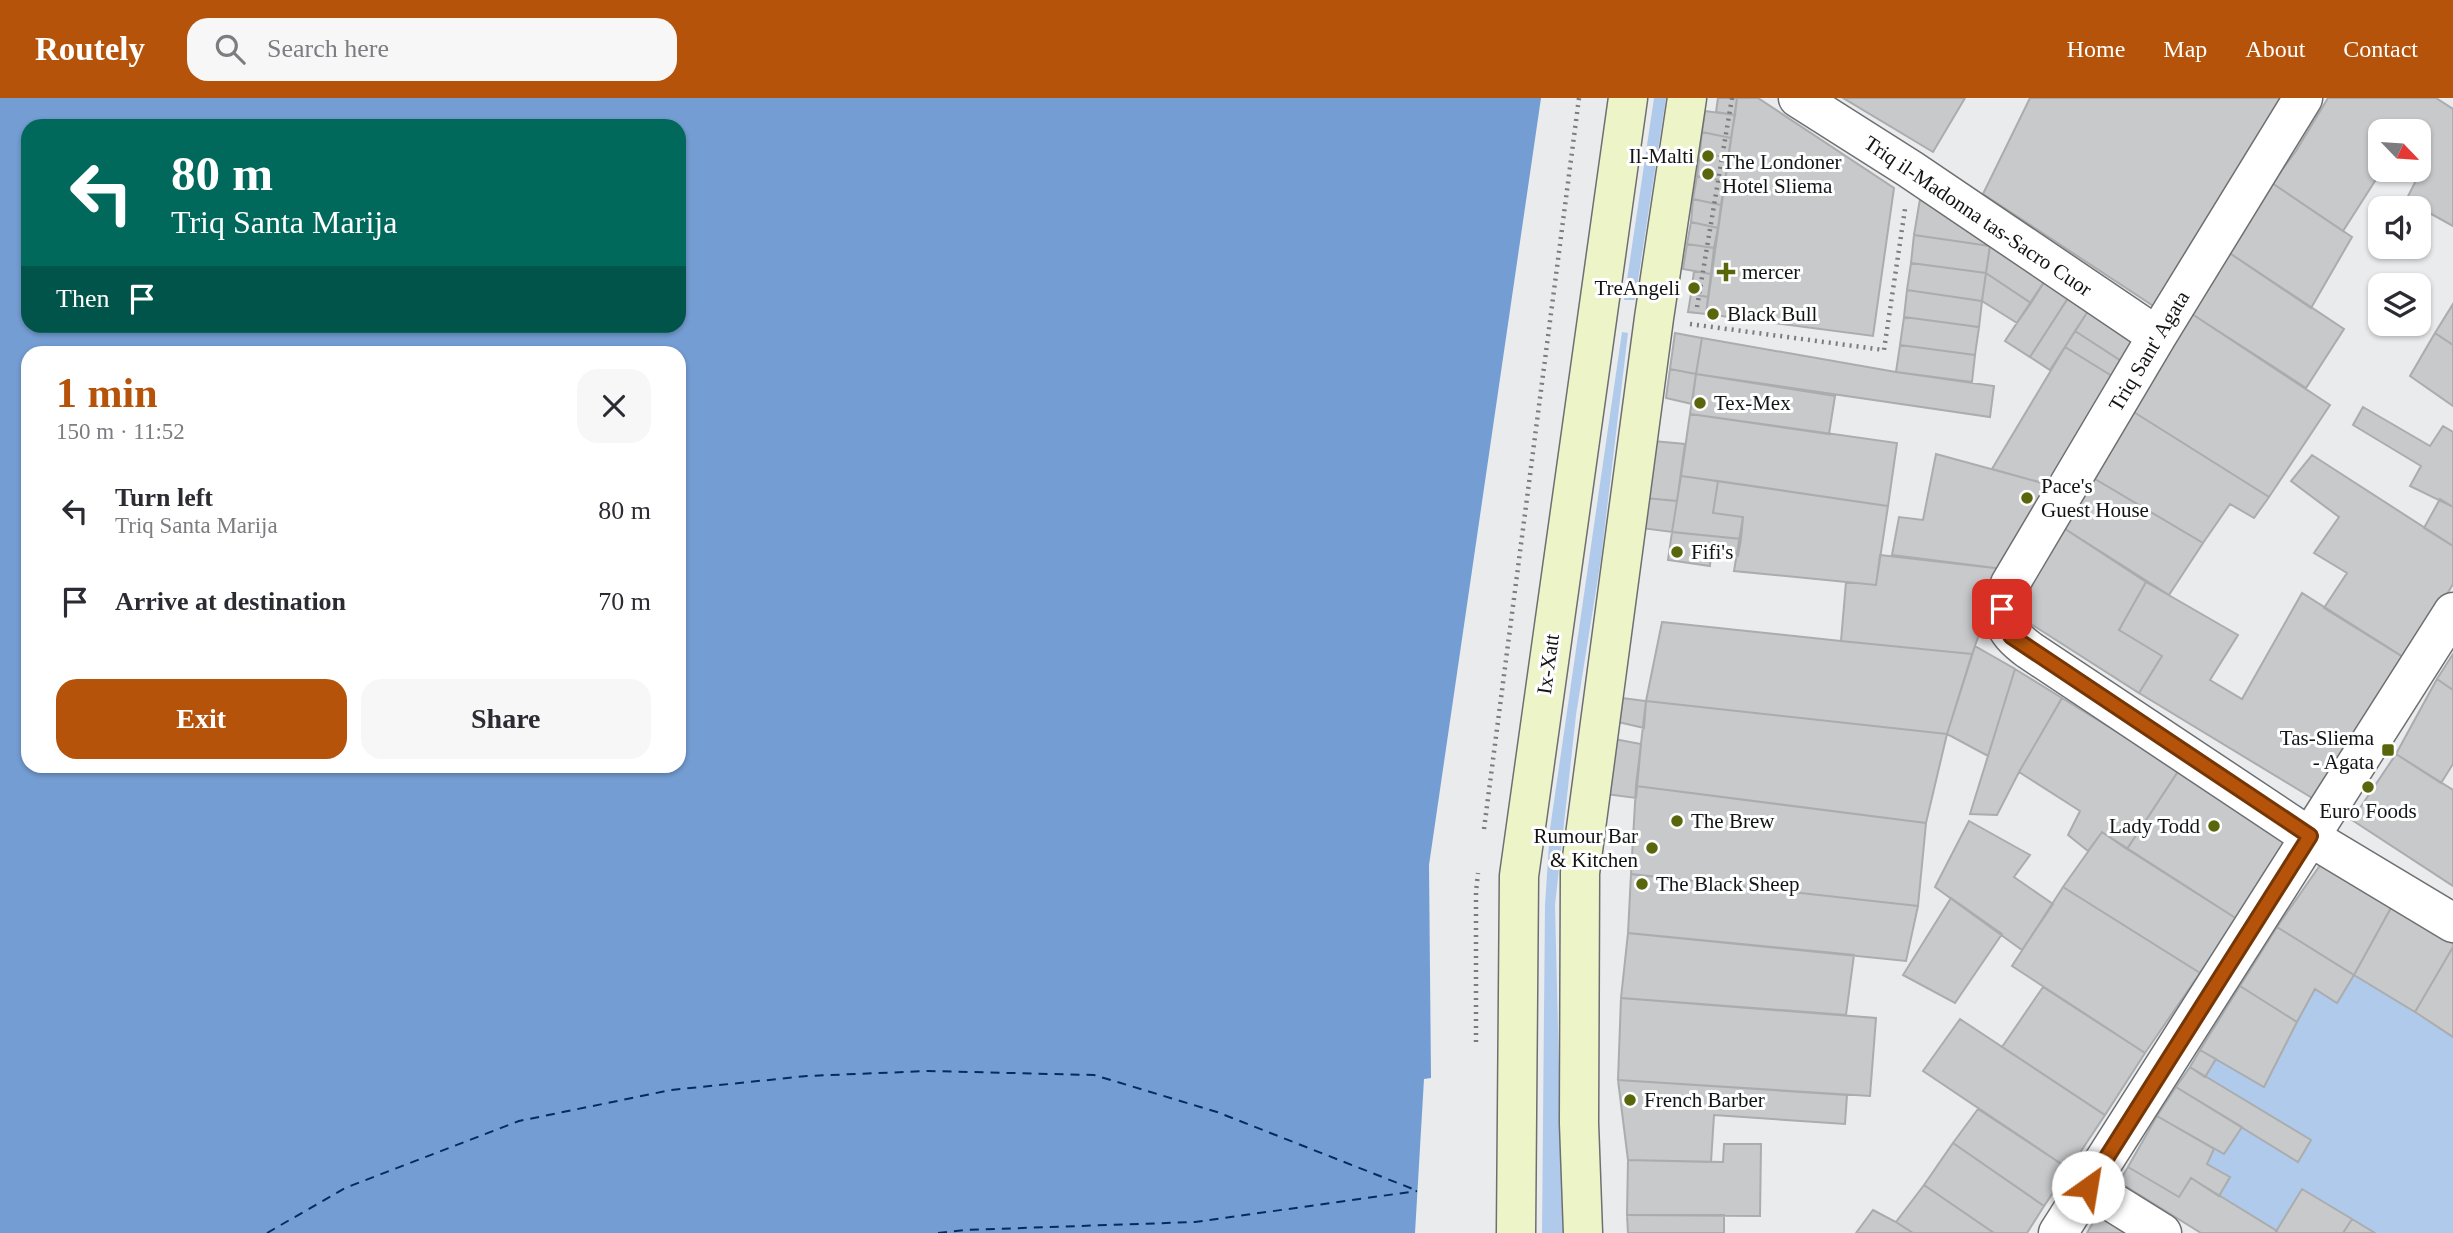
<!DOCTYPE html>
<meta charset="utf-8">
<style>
:root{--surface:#fff;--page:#f7f7f7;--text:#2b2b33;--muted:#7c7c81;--accent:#b45309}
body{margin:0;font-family:Georgia,serif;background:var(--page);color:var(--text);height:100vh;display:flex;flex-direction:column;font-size:26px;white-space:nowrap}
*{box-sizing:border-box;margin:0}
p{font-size:23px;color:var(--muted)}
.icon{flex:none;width:38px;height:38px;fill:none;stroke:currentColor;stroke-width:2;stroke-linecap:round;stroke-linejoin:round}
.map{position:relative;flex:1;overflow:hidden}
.panel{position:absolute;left:21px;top:248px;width:665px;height:427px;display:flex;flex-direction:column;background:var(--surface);border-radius:21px;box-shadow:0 2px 5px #0004}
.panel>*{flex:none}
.hud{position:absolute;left:21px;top:21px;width:665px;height:214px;border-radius:21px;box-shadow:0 2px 5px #0004;background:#00695c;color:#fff;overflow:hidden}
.needle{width:46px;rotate:115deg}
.fabs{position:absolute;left:2368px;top:21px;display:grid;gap:14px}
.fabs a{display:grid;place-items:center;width:63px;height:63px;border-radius:14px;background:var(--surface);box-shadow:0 2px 5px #0004;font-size:35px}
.pin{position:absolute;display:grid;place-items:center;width:60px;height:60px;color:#fff;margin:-30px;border-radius:14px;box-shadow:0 4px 10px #0006}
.me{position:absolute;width:77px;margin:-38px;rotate:32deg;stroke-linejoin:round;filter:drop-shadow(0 0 5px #0008)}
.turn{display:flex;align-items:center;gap:24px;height:147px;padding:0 35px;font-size:32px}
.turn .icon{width:91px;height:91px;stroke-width:2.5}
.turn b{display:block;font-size:49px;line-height:60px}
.then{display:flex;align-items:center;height:66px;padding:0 35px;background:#0003;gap:14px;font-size:26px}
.round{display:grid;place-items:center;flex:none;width:74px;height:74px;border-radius:21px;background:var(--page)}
.headline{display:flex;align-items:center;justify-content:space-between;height:119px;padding:0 35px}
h1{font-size:42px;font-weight:700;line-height:52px;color:var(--accent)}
.primary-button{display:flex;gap:14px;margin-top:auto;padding:14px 35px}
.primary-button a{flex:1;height:80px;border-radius:21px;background:var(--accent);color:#fff;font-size:28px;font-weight:700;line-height:80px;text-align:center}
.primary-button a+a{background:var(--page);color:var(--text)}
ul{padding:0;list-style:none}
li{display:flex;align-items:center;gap:21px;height:91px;padding:0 35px}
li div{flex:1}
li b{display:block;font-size:26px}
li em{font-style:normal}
header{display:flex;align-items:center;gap:42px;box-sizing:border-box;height:98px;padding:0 35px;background:var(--accent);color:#fff}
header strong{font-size:33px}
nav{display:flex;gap:38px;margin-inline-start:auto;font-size:24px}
.search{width:490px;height:63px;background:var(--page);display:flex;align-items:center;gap:18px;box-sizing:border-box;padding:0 24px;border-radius:21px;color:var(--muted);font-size:26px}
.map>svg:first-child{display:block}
.green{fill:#b0caec}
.water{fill:#749dd3;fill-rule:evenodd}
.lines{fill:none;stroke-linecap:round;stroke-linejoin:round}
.ferry{stroke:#042d5e;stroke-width:2;stroke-dasharray:9 7;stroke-linecap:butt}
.building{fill:#c7c9cb;stroke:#aaacae;stroke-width:2}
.minor-casing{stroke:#6d6f71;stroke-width:41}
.tertiary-casing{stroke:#6d6f71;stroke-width:41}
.secondary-casing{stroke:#6d6f71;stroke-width:41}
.path{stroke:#7a7c7d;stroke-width:4.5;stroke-dasharray:2 5;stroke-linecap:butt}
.minor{stroke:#fff;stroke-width:38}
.tertiary{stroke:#fff;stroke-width:38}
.secondary{stroke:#edf5c8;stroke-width:38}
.route-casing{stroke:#753606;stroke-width:18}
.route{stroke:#b45309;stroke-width:12}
.poi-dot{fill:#59660b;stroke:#fff;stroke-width:2.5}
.labels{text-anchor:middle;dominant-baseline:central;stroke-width:6;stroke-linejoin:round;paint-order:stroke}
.poi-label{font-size:21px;fill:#131415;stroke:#fff;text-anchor:start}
.street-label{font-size:21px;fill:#131415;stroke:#fff}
</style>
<header>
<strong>Routely</strong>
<div class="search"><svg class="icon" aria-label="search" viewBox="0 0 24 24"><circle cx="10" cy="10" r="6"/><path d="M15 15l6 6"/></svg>Search here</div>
<nav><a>Home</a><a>Map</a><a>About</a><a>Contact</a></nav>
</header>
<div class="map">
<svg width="2453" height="1135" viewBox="0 0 2453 1135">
<rect width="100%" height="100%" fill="#e9ebed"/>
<path class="green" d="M 1654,0 L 1666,0 L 1635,202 L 1624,202 Z
M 1622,234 L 1628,235 L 1601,461 L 1576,617 L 1555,807 L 1563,1135 L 1542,1135 L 1545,807 L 1550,731 Z
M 2354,877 L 2453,939 L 2453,1135 L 2375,1135 L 2303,1091 L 2277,1133 L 2219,1098 L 2230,1079 L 2207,1066 L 2214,1051 L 2224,1055 L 2242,1029 L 2297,1063 L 2311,1042 L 2205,979 L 2216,961 L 2264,989 L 2315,891 Z"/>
<path class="water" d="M 0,0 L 1541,0 L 1429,767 L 1431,980 L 1424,981 L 1415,1135 L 0,1135 ZM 28,28 L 679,28 L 679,228 L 28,228 ZM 28,256 L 679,256 L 679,668 L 28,668 Z"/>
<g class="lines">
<path class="ferry" d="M 267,1135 L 345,1090 L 519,1023 L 671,992 L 807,978 L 928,973 L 1094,977 L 1217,1014 L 1418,1093
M 938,1135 L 964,1132 L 1195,1124 L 1417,1093"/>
</g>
<path class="building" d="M 1718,0 L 1737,0 L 1735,17 L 1716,14 Z
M 1737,0 L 1758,0 L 1894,90 L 1873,238 L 1706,216 Z
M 1843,0 L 1965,0 L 1933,54 Z
M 2030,0 L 2288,0 L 2158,211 L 1983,96 Z
M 2328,0 L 2436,0 L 2453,11 L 2453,128 L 2406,102 L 2425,65 L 2418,61 L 2418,33 L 2380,33 L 2380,72 L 2382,72 L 2343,133 L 2272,85 L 2296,53 Z
M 1705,13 L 1735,17 L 1731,40 L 1702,34 Z
M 1702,34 L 1731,40 L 1728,60 L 1700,54 Z
M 1700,54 L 1728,60 L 1725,83 L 1697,78 Z
M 1697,78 L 1725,83 L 1721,107 L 1693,101 Z
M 2272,85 L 2352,139 L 2311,210 L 2228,154 Z
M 1693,101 L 1721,107 L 1718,130 L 1691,124 Z
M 1920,101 L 1991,140 L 1990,148 L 1914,137 Z
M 1691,124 L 1718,130 L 1714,150 L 1687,146 Z
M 1914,137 L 1990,148 L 1986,175 L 1911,165 Z
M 1991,140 L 2048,178 L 2031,205 L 1986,175 Z
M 1687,146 L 1714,150 L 1711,176 L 1683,171 Z
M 2228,154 L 2344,231 L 2306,290 L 2192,216 Z
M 1911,165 L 1986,175 L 1982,203 L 1907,192 Z
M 1694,173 L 1711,176 L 1708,199 L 1691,196 Z
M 1986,175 L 2031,205 L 2017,225 L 1982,203 Z
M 2048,178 L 2072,194 L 2030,259 L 2005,243 Z
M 1907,192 L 1982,203 L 1979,229 L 1904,219 Z
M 2072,194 L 2092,207 L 2050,272 L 2030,259 Z
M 1691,196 L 1708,199 L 1706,216 L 1688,214 Z
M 2453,206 L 2453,247 L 2435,235 Z
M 2092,207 L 2143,239 L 2126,266 L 2075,233 Z
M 2192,216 L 2330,307 L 2269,399 L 2129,311 Z
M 1904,219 L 1979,229 L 1975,257 L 1900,247 Z
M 2075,233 L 2126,266 L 2117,281 L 2065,249 Z
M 1675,235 L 1702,240 L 1696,276 L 1670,271 Z
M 2435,235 L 2453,247 L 2453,308 L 2410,278 Z
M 1702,240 L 1896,274 L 1994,288 L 1990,319 L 1696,276 Z
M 1900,247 L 1975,257 L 1972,284 L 1896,274 Z
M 2065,249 L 2117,281 L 2053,388 L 1992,371 Z
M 1670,271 L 1696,276 L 1692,306 L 1666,300 Z
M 1696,276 L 1835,298 L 1829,336 L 1690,316 Z
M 2363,309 L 2430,348 L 2443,328 L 2453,334 L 2453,409 L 2410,388 L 2421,368 L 2353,327 Z
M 2129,311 L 2269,399 L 2254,420 L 2230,406 L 2203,445 L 2090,378 Z
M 1690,316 L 1897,345 L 1888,408 L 1681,378 Z
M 1653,343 L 1685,346 L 1677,403 L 1645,400 Z
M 1936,356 L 2053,388 L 2003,471 L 1892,457 L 1899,419 L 1923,422 Z
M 2312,357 L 2453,448 L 2453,486 L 2408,562 L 2324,510 L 2347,475 L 2314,455 L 2339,419 L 2291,383 Z
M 1681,378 L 1718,383 L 1713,415 L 1743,419 L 1741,441 L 1672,434 Z
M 2090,378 L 2203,445 L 2169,497 L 2062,429 Z
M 1718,383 L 1888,408 L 1876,487 L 1734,473 L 1743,419 L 1713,415 Z
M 1645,400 L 1677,403 L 1672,434 L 1641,430 Z
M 2440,401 L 2453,409 L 2453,448 L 2424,430 Z
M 2062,429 L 2146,484 L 2119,532 L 2162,558 L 2139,595 L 2017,517 Z
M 1672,434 L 1741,441 L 1738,458 L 1711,455 L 1710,468 L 1668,462 Z
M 1880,457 L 2003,471 L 1972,556 L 1841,543 L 1846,484 L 1876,487 Z
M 2146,484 L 2238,537 L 2210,582 L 2242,601 L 2302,495 L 2408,562 L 2317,703 L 2139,595 L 2162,558 L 2119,532 Z
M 1662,524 L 1841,543 L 1972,556 L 1947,636 L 1646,603 Z
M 1975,548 L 2015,571 L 1988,658 L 1947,636 Z
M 2453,556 L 2453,592 L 2437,581 Z
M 2015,571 L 2062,600 L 2019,674 L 1997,717 L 1970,716 Z
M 2437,581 L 2453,592 L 2453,666 L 2441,685 L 2396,656 Z
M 1622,600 L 1646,603 L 1644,630 L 1618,624 Z
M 2062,600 L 2179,672 L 2127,751 L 2102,734 L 2088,753 L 2068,737 L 2080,713 L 2019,674 Z
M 1646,603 L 1947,636 L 1926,725 L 1636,688 Z
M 1614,641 L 1641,646 L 1636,700 L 1605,696 Z
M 2396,656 L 2453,692 L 2453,788 L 2352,722 Z
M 2179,672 L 2288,745 L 2237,821 L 2127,751 Z
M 1636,688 L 1926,725 L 1918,808 L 1631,776 Z
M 1969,723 L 2030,757 L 2014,779 L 2053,806 L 2022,852 L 1935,789 Z
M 2102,734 L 2237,821 L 2200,875 L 2063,789 Z
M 2323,763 L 2392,808 L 2354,877 L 2277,829 Z
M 1631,776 L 1918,808 L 1906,863 L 1628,835 Z
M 2063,789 L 2200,875 L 2145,955 L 2012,868 Z
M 1951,800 L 2002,836 L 1955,905 L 1903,877 Z
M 2392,808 L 2453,844 L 2453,849 L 2415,914 L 2354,877 Z
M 2277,829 L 2354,877 L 2337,905 L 2315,891 L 2297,924 L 2240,888 Z
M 1628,835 L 1854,857 L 1846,917 L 1621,900 Z
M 2453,849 L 2453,939 L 2415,914 Z
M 2240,888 L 2297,924 L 2264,989 L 2200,952 Z
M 2043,889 L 2145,955 L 2105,1017 L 2002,949 Z
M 1621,900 L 1876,920 L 1870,998 L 1618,982 Z
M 1960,921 L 2105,1017 L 2069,1071 L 1923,973 Z
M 2200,952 L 2216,961 L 2205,979 L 2190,969 Z
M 2190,969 L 2311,1042 L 2298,1064 L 2176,989 Z
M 1618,982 L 1847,997 L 1845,1026 L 1714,1017 L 1711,1064 L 1628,1062 Z
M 2176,989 L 2242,1029 L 2224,1056 L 2157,1018 Z
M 1978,1011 L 2069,1071 L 2044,1108 L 1953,1045 Z
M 2157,1018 L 2214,1051 L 2207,1066 L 2230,1079 L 2219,1098 L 2191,1080 L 2179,1099 L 2128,1069 Z
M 1953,1045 L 2044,1108 L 2027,1135 L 1994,1135 L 1924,1087 Z
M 1724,1046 L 1761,1046 L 1760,1118 L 1627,1117 L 1628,1062 L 1723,1064 Z
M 2128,1069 L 2179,1099 L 2191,1080 L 2277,1133 L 2275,1135 L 2201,1135 L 2119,1084 Z
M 1924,1087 L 1994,1135 L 1913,1135 L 1896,1124 Z
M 2302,1091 L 2352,1121 L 2343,1135 L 2275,1135 Z
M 1873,1112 L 1896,1124 L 1913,1135 L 1856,1135 Z
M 2098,1116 L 2129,1135 L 2087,1135 Z
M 1627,1117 L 1724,1117 L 1724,1135 L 1628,1135 Z
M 2352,1121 L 2375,1135 L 2343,1135 Z"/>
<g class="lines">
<g class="minor-casing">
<path id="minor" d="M 1798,0 L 1910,71 L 2157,238
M 2303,0 L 2157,238 L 2010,486 C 1999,519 2000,530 2029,552 L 2310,739 L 2453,825
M 2088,1089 L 2162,1135"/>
</g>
<g class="tertiary-casing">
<path id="tertiary" d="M 2058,1135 L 2453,514"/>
</g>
<g class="secondary-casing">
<path id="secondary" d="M 1516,1135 L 1519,778 L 1628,0
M 1583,1135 L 1579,1025 L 1580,775 L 1654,220 L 1687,0"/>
</g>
<path class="path" d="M 1697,209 L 1732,0
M 1690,226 L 1884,252 L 1905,111
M 1484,731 L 1579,0
M 1476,944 L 1476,794 L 1478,775"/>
<use href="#minor" class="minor"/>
<use href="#tertiary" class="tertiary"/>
<use href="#secondary" class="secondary"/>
</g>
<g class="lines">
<g class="route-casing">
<path id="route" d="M 2002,511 L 2011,538 L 2310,738 L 2088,1089"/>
</g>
<use href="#route" class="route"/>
</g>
<g class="poi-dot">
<circle cx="1708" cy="58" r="7"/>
<circle cx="1708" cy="76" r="7"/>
<path d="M1722.5 163.5h7v7h7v7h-7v7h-7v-7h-7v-7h7z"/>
<circle cx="1694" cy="190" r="7"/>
<circle cx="1713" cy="216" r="7"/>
<circle cx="1700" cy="305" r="7"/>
<circle cx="2027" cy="400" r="7"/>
<circle cx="1677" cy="454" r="7"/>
<rect x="2381" y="645" width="14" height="14" rx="3.5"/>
<circle cx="2368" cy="689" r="7"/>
<circle cx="1677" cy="723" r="7"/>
<circle cx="2214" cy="728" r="7"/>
<circle cx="1652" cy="750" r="7"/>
<circle cx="1642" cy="786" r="7"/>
<circle cx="1630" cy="1002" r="7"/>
</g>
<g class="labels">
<g class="poi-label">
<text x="1694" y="58" text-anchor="end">Il-Malti</text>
<text x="1722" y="64">The Londoner<tspan x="1722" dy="24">Hotel Sliema</tspan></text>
<text x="1742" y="174">mercer</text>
<text x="1680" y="190" text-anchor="end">TreAngeli</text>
<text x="1727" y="216">Black Bull</text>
<text x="1714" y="305">Tex-Mex</text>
<text x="2041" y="388">Pace's<tspan x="2041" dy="24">Guest House</tspan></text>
<text x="1691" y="454">Fifi's</text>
<text x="2374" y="640" text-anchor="end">Tas-Sliema<tspan x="2374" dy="24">- Agata</tspan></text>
<text x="2368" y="713" text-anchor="middle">Euro Foods</text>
<text x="1691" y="723">The Brew</text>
<text x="2200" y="728" text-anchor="end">Lady Todd</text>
<text x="1638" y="738" text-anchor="end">Rumour Bar<tspan x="1638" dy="24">&amp; Kitchen</tspan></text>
<text x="1656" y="786">The Black Sheep</text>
<text x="1644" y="1002">French Barber</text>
</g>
<g class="street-label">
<text transform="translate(1978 118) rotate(34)">Triq il-Madonna tas-Sacro Cuor</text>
<text transform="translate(2149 253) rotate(-59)">Triq Sant' Agata</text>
<text transform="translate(1548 566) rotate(-82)">Ix-Xatt</text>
</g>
</g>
</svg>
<div class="fabs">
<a><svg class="needle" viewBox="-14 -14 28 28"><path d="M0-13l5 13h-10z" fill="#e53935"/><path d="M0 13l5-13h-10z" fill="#7c7c81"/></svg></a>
<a><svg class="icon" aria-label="sound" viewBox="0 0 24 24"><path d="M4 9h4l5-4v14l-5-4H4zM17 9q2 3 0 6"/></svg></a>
<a><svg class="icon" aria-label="layers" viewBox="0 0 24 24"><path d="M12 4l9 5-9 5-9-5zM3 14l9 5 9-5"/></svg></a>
</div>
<div class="pin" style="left:2002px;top:511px;background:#d93025"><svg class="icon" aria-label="arrive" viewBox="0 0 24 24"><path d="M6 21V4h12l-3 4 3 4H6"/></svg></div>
<svg class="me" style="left:2088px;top:1089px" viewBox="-20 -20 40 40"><circle r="19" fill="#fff"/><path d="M0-13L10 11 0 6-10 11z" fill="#b45309"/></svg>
<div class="hud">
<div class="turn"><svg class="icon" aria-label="left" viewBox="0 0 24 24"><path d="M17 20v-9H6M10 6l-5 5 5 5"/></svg><div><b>80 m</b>Triq Santa Marija</div></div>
<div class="then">Then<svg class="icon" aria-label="arrive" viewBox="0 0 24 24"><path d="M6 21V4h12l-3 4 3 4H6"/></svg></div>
</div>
<section class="panel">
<div class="headline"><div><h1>1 min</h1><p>150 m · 11:52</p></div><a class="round"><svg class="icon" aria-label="close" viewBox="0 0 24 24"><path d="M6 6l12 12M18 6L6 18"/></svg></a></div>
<ul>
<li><svg class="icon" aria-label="left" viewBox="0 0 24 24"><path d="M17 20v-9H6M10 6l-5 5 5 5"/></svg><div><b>Turn left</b><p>Triq Santa Marija</p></div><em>80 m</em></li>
<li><svg class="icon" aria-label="arrive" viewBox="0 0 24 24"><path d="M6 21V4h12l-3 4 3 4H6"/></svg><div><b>Arrive at destination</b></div><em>70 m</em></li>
</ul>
<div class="primary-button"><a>Exit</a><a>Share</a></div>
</section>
</div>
